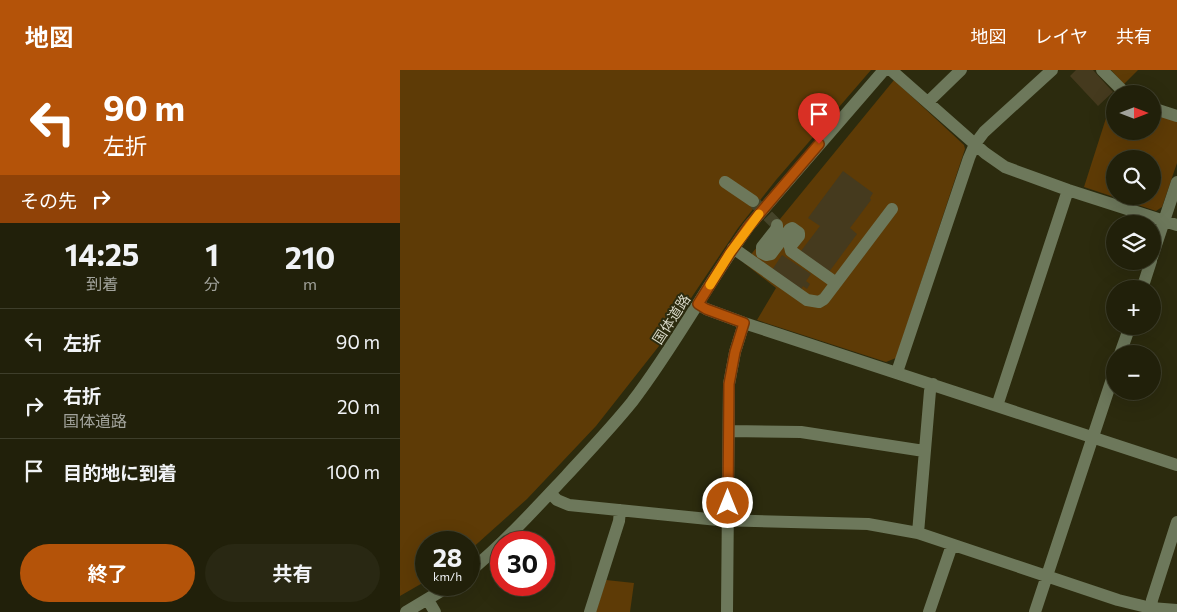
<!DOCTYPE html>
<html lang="ja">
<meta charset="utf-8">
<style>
:root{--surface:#21200a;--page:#292813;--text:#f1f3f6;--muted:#a2a39c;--line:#3e3e2b;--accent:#b45309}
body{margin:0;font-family:Commissioner,"Noto Sans JP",sans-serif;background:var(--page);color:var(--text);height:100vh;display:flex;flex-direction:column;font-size:19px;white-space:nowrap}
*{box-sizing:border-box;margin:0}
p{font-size:16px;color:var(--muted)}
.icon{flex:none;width:28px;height:28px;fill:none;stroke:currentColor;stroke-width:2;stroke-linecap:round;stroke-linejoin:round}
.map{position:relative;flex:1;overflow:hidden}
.panel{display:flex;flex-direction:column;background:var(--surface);width:400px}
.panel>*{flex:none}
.top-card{background:#b45309;color:#fff;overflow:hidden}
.needle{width:32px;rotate:90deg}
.tools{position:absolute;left:706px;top:15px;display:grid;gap:10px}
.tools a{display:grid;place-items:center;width:55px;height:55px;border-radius:50%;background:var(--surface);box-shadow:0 5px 20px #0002,0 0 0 1px var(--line);font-size:25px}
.speed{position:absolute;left:15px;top:461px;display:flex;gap:10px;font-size:25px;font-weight:700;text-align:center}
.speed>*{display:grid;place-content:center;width:65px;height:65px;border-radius:50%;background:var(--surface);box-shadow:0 5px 20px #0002,0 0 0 1px var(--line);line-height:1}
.speed small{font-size:12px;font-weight:400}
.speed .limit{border:8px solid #d22;background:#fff;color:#111}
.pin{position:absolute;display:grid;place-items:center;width:42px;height:42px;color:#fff;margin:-51px -21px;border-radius:50% 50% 50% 0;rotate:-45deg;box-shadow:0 0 5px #0007}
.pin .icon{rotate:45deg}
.me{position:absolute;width:55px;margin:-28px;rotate:0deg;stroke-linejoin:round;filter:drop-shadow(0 0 4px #0008)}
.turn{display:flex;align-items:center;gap:18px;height:105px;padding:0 20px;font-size:22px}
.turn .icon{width:65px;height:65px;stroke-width:2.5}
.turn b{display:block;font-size:35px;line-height:42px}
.then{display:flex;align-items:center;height:48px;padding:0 20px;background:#0003;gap:10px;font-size:19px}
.eta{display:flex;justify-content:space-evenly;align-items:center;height:85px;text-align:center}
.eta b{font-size:30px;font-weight:700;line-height:35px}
.cta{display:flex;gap:10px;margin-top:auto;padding:10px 20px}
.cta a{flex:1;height:58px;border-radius:30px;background:var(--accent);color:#fff;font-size:20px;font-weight:700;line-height:58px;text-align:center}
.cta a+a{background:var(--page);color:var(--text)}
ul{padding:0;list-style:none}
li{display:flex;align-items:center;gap:15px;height:65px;padding:0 20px;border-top:1px solid var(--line)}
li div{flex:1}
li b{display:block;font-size:19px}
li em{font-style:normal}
header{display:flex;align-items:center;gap:30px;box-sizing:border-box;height:70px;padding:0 25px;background:var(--accent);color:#fff}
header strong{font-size:24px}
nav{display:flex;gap:28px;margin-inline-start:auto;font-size:18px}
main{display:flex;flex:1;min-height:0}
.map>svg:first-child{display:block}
.green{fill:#5e3b06;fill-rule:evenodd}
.building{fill:#453a1e}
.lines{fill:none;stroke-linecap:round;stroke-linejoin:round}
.minor-tunnel{stroke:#454429;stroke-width:12;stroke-dasharray:12 6;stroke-linecap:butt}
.minor{stroke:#6d785b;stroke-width:12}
.route-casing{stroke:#753606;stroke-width:12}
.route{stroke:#b45309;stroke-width:9}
.slow{stroke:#f59e0b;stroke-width:9}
.labels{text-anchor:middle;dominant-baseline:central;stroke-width:4;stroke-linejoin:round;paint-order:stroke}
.street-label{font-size:14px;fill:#d5d5c4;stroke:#2c2b0e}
</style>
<header>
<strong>地図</strong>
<nav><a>地図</a><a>レイヤ</a><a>共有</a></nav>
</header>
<main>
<section class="panel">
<div class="top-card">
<div class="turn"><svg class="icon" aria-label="left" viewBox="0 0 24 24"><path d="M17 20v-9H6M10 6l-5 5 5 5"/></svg><div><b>90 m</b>左折</div></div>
<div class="then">その先<svg class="icon" aria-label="right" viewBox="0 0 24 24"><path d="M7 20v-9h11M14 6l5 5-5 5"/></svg></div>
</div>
<div class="eta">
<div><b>14:25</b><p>到着</p></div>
<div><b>1</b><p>分</p></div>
<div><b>210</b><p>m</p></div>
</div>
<ul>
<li><svg class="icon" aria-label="left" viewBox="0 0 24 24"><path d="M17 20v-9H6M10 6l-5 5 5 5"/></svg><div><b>左折</b></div><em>90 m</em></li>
<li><svg class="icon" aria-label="right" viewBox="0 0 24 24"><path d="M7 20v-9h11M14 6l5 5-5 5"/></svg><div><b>右折</b><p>国体道路</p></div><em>20 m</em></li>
<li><svg class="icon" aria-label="arrive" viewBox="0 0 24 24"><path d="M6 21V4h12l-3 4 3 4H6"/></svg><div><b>目的地に到着</b></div><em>100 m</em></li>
</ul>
<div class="cta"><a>終了</a><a>共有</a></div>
</section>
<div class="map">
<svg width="777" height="542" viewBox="0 0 777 542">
<rect width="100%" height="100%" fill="#2c2b0e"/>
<path class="green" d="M 0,0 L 471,0 L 376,110 L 338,158 L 259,276 L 196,356 L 127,429 L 69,481 L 69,472 L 26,472 L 26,511 L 0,526 Z
M 711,0 L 738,0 L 724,14 Z
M 494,10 L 564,75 L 565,79 L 496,288 L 486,292 L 357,250 L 376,218 L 344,193 Z
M 715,20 L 719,24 L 715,24 L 715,61 L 752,61 L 753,43 L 777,52 L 777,93 L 762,137 L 756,141 L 684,117 ZM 715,89 L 752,89 L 752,126 L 715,126 Z
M 206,510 L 234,513 L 230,542 L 196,542 Z"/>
<path class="building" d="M 676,0 L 693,0 L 713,22 L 698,36 L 670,6 Z
M 443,101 L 473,123 L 470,128 L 471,130 L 450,158 L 457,164 L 429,202 L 401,181 L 420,156 L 408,148 Z
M 382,185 L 411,204 L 406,211 L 410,214 L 407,219 L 403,216 L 401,220 L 372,200 Z"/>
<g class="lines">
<path class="minor-tunnel" d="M 355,133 L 377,155"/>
<path class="minor" d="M 491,0 L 585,83 L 605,97 L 668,120 L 777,155
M 702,0 L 726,24
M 528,32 L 561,0
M 752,38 L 777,46
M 325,112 L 353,131
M 377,155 L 377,158 L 362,177 L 362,183 L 366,185 L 371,184 L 390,159 L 392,158 L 399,163 L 399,166 L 390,177 L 391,181 L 436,213
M 333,178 L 407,230 L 419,232 L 424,229 L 492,139
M 752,187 L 777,112
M 742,219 L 751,191
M 298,234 L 306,239 L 344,253 L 777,395
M 720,284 L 730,256
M 497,302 L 569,88 L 575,74 L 584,62 L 652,0
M 597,336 L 668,120
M 329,361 L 401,362 L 524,381
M 150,423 L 157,430 L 169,435 L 318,450 L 468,454 L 518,463 L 718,530 L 751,538 L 777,540
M 518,463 L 530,321 L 533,314
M 69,502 C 104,473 135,439 166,406 C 188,382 211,358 232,332 C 275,276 308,213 349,156 L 484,0
M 28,530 L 35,542
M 751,538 L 752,530 L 777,452
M 6,542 L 51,515
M 190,542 L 219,451 L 220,440
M 327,542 L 329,314 L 335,282 L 344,253
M 529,542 L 552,475
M 635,542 L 715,300"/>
</g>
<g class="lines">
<g class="route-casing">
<path id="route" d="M 328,433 L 329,314 L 335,282 L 344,253 L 306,239 L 298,234 L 330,183 L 349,156 L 419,74"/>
</g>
<use href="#route" class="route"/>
<path class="slow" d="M 310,215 L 330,183 L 359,144"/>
</g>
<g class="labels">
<g class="street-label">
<text transform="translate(271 249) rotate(-57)">国体道路</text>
</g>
</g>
</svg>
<div class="tools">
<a><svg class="needle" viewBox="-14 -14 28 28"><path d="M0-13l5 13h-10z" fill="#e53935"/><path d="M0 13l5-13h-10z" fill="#a2a39c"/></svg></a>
<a><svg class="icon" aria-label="search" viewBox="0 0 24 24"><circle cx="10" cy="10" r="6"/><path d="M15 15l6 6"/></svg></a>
<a><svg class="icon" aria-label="layers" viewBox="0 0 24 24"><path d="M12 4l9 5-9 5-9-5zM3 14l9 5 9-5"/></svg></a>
<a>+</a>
<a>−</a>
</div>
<div class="speed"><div>28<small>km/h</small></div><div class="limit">30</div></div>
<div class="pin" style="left:419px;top:74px;background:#d93025"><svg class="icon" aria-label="arrive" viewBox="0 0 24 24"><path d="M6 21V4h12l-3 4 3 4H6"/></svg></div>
<svg class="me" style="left:328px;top:433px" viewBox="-20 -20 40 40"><circle r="17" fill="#b45309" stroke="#fff" stroke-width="3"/><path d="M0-11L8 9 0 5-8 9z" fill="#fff"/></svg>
</div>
</main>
